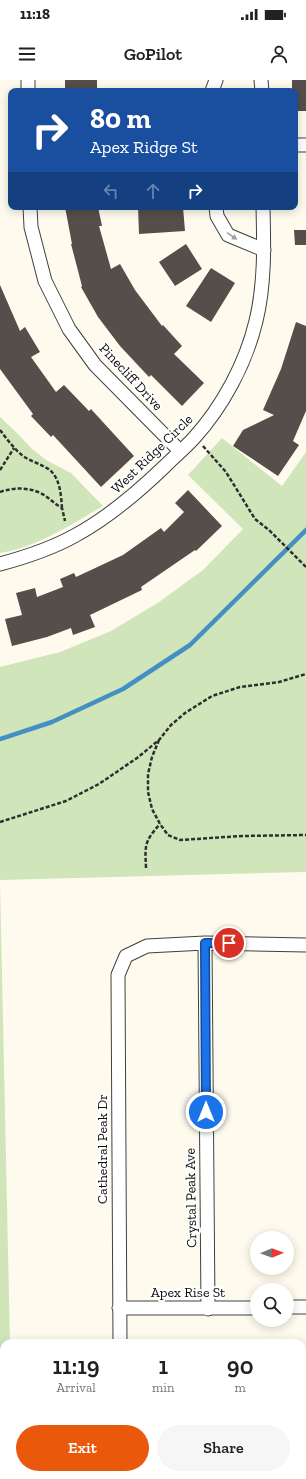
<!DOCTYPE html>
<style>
:root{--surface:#fff;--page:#f6f6f6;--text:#202124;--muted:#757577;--accent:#ea580c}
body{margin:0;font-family:"Zilla Slab",serif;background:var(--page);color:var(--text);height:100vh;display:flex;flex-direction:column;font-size:15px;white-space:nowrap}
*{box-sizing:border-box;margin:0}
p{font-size:13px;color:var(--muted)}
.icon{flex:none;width:22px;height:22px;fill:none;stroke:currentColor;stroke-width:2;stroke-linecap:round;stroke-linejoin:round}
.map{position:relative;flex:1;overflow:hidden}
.panel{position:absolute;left:0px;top:1259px;width:306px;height:140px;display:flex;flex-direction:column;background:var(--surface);border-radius:12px 12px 0 0;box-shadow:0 2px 10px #0003}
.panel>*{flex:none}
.top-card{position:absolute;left:8px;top:8px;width:290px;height:122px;border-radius:8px;box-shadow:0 2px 10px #0003;background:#1a4fa0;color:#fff;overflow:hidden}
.needle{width:26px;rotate:89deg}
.controls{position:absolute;left:250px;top:1151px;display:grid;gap:8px}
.controls a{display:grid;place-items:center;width:44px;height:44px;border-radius:50%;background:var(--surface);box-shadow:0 2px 10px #0003;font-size:20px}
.pin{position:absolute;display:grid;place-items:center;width:34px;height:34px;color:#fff;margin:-17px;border:2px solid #fff;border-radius:50%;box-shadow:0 1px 4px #0007}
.me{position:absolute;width:44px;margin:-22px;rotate:0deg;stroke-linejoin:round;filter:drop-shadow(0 0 3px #0008)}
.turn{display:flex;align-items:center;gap:14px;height:84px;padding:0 16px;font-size:18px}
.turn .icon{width:52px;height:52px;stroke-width:2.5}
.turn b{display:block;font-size:28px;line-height:34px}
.lanes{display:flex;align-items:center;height:38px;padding:0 16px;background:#0003;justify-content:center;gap:20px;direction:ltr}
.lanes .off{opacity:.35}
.eta{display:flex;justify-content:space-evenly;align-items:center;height:68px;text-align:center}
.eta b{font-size:24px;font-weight:600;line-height:28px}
.primary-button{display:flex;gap:8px;margin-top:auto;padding:8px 16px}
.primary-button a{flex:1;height:46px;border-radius:24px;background:var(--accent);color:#fff;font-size:16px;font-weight:600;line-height:46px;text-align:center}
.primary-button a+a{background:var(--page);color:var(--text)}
.status{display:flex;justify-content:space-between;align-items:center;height:28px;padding:0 20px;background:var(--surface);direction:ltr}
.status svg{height:11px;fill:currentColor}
header{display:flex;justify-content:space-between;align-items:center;height:52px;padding:0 16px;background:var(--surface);font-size:18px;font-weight:600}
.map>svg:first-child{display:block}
.green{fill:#d1e5bb}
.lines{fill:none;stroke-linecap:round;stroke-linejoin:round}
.stream{stroke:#4490c2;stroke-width:4.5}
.building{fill:#554e4a}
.street-casing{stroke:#404040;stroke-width:15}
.path{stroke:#2f2f2f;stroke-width:2.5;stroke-dasharray:4 2;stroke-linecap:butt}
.street{stroke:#fff;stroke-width:13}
.oneway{fill:#9e9e9e}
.route-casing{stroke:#114b97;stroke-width:10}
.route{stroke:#1a73e8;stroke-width:7}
.labels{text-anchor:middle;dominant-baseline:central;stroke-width:4;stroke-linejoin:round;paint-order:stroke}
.street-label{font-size:14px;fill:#0d0d0d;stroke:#fff}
</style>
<div class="status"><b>11:18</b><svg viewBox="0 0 49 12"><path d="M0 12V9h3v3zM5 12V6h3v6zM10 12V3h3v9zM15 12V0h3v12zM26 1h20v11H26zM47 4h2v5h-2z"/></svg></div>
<header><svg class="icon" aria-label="menu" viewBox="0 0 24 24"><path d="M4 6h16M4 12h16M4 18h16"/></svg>GoPilot<svg class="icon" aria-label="person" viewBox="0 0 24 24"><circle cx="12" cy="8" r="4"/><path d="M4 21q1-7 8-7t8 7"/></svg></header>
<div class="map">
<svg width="306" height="1399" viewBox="0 0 306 1399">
<rect width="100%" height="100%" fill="#fefbee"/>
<path class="green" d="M 0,337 L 19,355 L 31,368 L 46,380 L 71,393 L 103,426 C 71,445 37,467 0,473 Z
M 222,358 L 282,406 L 306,372 L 306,792 L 0,800 L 0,587 L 60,572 L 111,551 L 159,522 L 203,490 L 243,449 L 188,395 Z
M 0,802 L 10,1263 L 4,1263 L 4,1395 L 13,1395 L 13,1399 L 0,1399 Z"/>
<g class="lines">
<path class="stream" d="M 0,659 L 52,642 L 123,609 L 190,565 L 306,450"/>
</g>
<path class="building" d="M 65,0 L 97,0 L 97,11 L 65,11 Z
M 292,0 L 306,0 L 306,31 L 295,31 L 295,11 L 292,11 Z
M 65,127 L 98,127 L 102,146 L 99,146 L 111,189 L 120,184 L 135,210 L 162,246 L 163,245 L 182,266 L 174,274 L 204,303 L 182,326 L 151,295 L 149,297 L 120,266 L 98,237 L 81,207 L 82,206 L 71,164 L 72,164 Z
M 138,127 L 183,127 L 185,151 L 139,154 Z
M 294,150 L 306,150 L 306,165 L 295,165 Z
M 186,164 L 202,189 L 175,206 L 159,182 Z
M 211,188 L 235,203 L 211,242 L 186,226 Z
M 0,205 L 20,251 L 25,247 L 40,272 L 31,277 L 56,312 L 64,305 L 89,331 L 91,329 L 134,376 L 101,407 L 53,355 L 51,357 L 31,336 L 33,334 L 0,289 Z
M 296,242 L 306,246 L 306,331 L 293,361 L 299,365 L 278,396 L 233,366 L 243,350 L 274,335 L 263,330 L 281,289 Z
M 188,410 L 222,446 L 196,471 L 195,470 L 141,507 L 142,510 L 90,535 L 95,547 L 73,555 L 71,548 L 47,557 L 12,566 L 5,539 L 22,535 L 16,513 L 35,508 L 37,517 L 63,507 L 60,499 L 74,493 L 76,497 L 123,475 L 161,448 L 164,452 L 184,432 L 175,423 Z"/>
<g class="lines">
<g class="street-casing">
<path id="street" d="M 28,0 L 28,11
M 261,0 L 262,11
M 212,11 L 216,0
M 295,65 L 306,65
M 30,127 L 31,147 L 45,201 L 69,249 L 95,285 L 180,371
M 216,127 L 217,136 L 228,155 L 264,170
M 0,484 C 26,477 53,468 76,455 C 109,437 137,413 164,387 C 174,377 185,368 194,358 C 223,326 246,283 256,241 C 265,204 264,165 263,127
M 205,863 L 208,1229
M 287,1227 L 306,1227
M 119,1228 L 257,1228
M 120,1263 L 118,895 L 126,876 L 147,866 L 205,863 L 306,865
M 302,1381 L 306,1373
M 121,1395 L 121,1399
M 294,1399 L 295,1395"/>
</g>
<path class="path" d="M 0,350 C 7,359 14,369 23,376 C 30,381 38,383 45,387 C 60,394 61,414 62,428
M 203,366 L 226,392 L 255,439 L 269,450 L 306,487
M 0,390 L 14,368
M 0,412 C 14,407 31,407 44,415 C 50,419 55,424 62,428 L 65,441
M 159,660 L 152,677 L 148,694 L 148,712 L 152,729 L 160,744 L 168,755 L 180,760 L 242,756 L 306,755
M 0,742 L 66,721 L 99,704 L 137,678 L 159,660 L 171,645 L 185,633 L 212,616 L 240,607 L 279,602 L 306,594
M 146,788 C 145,765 144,762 160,744"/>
<use href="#street" class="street"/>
</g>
<defs><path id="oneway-solid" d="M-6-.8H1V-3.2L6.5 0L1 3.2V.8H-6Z"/></defs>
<use class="oneway" href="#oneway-solid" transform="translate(232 156) rotate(34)"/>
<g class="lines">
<g class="route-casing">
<path id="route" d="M 206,1032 L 205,863 L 229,863"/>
</g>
<use href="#route" class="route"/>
</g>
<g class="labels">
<g class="street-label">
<text transform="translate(131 297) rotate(47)">Pinecliff Drive</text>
<text transform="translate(152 374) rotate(-44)">West Ridge Circle</text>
<text transform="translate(102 1069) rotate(-90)">Cathedral Peak Dr</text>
<text transform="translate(191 1118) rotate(-91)">Crystal Peak Ave</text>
<text x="188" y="1212">Apex Rise St</text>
</g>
</g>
</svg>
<div class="controls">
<a><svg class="needle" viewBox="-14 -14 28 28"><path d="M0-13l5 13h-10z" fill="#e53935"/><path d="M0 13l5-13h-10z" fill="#757577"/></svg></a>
<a><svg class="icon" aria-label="search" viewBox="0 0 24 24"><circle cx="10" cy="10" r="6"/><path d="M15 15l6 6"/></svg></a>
</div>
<div class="pin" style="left:229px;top:863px;background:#d93025"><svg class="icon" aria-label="arrive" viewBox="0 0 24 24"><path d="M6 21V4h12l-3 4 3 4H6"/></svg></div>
<svg class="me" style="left:206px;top:1032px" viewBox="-20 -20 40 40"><circle r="17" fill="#1a73e8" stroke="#fff" stroke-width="3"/><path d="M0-11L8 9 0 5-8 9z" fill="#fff"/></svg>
<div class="top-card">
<div class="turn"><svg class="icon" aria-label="right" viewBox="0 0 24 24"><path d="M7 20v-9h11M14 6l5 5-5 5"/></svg><div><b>80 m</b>Apex Ridge St</div></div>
<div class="lanes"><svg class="icon off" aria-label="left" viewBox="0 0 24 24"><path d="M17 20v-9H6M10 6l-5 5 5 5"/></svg><svg class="icon off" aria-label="ahead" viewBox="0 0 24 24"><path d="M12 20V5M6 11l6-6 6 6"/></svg><svg class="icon" aria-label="right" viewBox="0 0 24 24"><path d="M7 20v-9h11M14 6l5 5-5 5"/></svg></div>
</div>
<section class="panel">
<div class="eta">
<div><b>11:19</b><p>Arrival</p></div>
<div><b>1</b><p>min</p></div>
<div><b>90</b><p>m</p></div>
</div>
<div class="primary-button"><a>Exit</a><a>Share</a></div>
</section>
</div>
